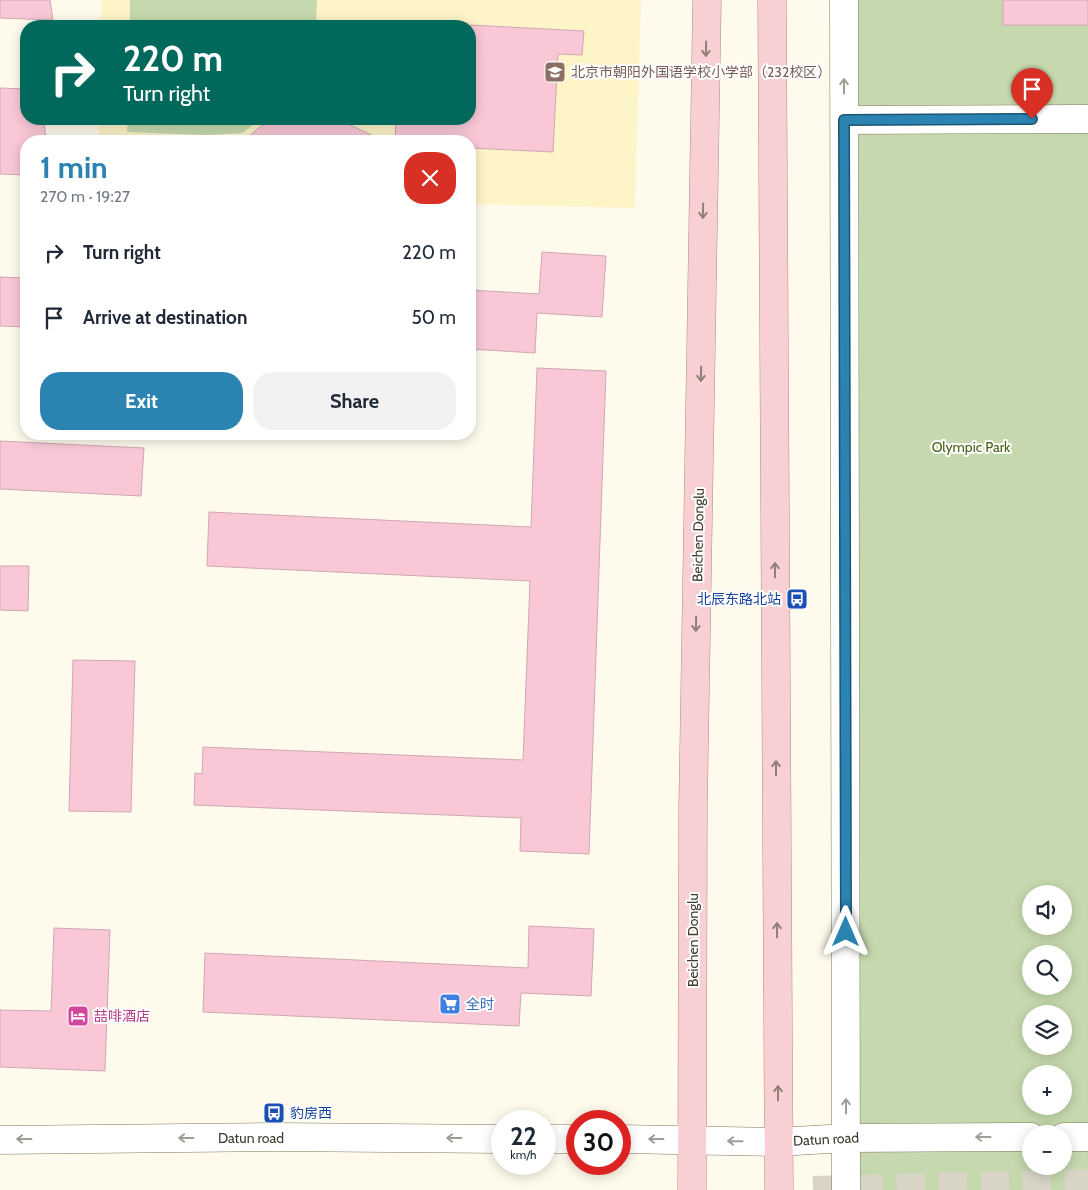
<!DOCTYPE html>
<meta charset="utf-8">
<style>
:root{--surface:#fff;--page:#f2f2f3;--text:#1f2937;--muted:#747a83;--accent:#2b83b2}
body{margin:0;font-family:Cabin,"Noto Sans SC",sans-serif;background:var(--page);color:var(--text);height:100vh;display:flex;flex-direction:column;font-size:19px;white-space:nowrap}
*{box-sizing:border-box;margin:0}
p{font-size:16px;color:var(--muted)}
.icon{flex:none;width:28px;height:28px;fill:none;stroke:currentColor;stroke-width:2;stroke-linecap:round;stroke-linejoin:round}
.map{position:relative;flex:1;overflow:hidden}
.side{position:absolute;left:20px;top:135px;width:456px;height:305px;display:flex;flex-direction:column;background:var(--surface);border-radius:20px;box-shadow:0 2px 12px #0003}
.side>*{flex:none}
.guide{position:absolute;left:20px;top:20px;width:456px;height:105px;border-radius:20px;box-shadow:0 2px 12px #0003;background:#00695c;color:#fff;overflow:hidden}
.controls{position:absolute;left:1022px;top:885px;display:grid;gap:10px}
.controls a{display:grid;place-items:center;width:50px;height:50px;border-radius:50%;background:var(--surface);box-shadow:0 2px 12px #0003;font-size:25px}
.speed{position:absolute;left:491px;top:1110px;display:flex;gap:10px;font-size:25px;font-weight:700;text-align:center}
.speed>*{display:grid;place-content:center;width:65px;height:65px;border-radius:50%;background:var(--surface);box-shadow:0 2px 12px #0003;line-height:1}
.speed small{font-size:12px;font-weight:400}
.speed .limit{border:8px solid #d22;background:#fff;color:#111}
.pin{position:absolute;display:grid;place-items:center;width:42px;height:42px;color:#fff;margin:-51px -21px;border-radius:50% 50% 50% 0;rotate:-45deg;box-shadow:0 0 5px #0007}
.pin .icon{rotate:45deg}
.me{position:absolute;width:55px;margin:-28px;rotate:0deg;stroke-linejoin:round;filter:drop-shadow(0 0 4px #0008)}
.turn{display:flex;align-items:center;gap:18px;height:105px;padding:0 20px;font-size:22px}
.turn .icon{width:65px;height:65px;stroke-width:2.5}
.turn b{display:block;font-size:35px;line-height:42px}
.round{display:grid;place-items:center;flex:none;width:52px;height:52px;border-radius:20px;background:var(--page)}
.summary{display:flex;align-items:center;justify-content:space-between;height:85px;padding:0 20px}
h1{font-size:30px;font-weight:700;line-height:38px;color:var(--accent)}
.action{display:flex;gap:10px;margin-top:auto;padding:10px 20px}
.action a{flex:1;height:58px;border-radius:20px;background:var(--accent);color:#fff;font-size:20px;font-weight:700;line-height:58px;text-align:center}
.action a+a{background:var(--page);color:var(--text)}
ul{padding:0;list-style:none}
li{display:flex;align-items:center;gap:15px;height:65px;padding:0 20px}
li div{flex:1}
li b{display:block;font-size:19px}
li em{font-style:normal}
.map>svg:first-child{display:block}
.built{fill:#fdf4c8}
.green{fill:#c6d9ae;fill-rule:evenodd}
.building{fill:#f9c7d5;stroke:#cfa8b3}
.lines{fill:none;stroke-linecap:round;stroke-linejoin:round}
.major-tunnel{stroke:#d8d5c7;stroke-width:28;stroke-dasharray:28 14;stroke-linecap:butt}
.minor-casing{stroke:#807959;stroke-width:29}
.major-casing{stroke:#b48786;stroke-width:29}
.minor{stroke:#fff;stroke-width:28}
.major{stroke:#f8d0d3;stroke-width:28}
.oneway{stroke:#927f78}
.oneway2{stroke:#9f9e96}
.route-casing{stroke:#1c5574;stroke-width:12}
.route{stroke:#2b83b2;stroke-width:9}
.labels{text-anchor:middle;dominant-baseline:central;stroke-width:4;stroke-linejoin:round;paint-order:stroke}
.education-label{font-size:14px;fill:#785e54;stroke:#fff;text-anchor:start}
.park-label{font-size:14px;fill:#476115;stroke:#fff}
.street-label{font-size:14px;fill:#3f3c2e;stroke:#fff}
.transit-label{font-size:14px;fill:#164399;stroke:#fff;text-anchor:end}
.shop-label{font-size:14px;fill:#366cbe;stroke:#fff;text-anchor:start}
.hotel-label{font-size:14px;fill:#b23c85;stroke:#fff;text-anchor:start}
</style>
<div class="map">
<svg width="1088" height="1190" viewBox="0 0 1088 1190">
<rect width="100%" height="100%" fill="#fefbed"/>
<path class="built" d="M 102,0 L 641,0 L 635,208 L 470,204 L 470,141 L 98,141 L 99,119 L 470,119 L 470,26 L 101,26 Z"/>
<path class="green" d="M 130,0 L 317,0 L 316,26 L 130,26 Z
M 853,0 L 1088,0 L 1088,1190 L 856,1190 ZM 1031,894 L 1064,894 L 1064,926 L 1031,926 ZM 1031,954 L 1064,954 L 1064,986 L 1031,986 ZM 1031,1014 L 1064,1014 L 1064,1046 L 1031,1046 ZM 1031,1074 L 1064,1074 L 1064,1106 L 1031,1106 ZM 1031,1134 L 1064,1134 L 1064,1166 L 1031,1166 Z
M 128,119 L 261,119 L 242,133 L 207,135 L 127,132 Z"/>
<path class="building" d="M 0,0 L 50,0 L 53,20 L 0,18 Z
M 1003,0 L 1088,0 L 1088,25 L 1003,25 Z
M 470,25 L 584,31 L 582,55 L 558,54 L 553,152 L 470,148 L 470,141 L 395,141 L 396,119 L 470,119 Z
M 0,88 L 26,89 L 26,119 L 44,119 L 46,141 L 26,141 L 26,175 L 0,174 Z
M 270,119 L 342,121 L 384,141 L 243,141 Z
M 542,252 L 606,256 L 602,317 L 537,313 L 535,353 L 470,349 L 470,290 L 539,294 Z
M 0,277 L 26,278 L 26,327 L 0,326 Z
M 537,368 L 606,371 L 589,854 L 520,851 L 521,818 L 194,805 L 195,773 L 202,774 L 203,747 L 523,760 L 530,581 L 207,566 L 209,512 L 531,527 Z
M 0,441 L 144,448 L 141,496 L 0,489 Z
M 0,566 L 29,566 L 28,611 L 0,610 Z
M 73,660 L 135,661 L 131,812 L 69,811 Z
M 529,926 L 594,929 L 591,996 L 521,993 L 519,1026 L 203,1012 L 205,953 L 528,968 Z
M 54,928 L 110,930 L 105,1071 L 0,1067 L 0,1010 L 51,1011 Z"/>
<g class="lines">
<path class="major-tunnel" d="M 813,1190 L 1088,1183"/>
<g class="minor-casing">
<path id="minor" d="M 844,0 L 846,1190
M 844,120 L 1088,119
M 1064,1137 L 1088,1137
M 545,1139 L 578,1139
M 620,1139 L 778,1142 L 846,1138 L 1031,1137
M 0,1140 L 273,1137 L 502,1139"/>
</g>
<g class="major-casing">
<path id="major" d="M 772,0 L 779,1190
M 692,1190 L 693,809 L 707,0"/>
</g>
<use href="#minor" class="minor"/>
<use href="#major" class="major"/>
</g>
<defs><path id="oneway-shaft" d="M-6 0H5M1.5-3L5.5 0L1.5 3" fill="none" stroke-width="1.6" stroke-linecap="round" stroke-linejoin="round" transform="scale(1.25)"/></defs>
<g class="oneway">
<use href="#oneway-shaft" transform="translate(706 49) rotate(91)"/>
<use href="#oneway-shaft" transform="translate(703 211) rotate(91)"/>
<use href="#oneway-shaft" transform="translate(701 374) rotate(91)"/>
<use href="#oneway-shaft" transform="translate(775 570) rotate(-90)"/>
<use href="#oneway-shaft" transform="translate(696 624) rotate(91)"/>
<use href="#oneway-shaft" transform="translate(776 768) rotate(-90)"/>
<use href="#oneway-shaft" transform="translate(777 930) rotate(-90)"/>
<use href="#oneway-shaft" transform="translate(778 1093) rotate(-90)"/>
</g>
<g class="oneway2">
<use href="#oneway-shaft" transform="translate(844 86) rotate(-90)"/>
<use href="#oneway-shaft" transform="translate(846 1106) rotate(-90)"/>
<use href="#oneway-shaft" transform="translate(983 1137) rotate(180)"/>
<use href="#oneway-shaft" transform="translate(186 1138) rotate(180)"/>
<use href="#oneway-shaft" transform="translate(454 1138) rotate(-180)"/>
<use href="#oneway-shaft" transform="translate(24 1139) rotate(180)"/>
<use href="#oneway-shaft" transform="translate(656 1139) rotate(-180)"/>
<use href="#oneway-shaft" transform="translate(735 1141) rotate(-179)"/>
</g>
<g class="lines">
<g class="route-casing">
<path id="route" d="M 846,932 L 844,120 L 1032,119"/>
</g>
<use href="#route" class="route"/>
</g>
<defs>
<g id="school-square" transform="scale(1.125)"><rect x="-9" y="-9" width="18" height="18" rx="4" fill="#8d6e63" stroke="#fff"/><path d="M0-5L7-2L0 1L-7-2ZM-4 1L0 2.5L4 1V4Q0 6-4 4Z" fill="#fff"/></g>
<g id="bus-square" transform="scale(1.125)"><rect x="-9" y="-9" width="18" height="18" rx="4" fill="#1a4fb4" stroke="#fff"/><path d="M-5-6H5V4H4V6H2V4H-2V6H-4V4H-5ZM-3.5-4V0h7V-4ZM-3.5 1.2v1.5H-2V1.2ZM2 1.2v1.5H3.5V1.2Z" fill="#fff"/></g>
<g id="supermarket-square" transform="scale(1.125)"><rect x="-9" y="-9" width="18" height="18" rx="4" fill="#3f7fe0" stroke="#fff"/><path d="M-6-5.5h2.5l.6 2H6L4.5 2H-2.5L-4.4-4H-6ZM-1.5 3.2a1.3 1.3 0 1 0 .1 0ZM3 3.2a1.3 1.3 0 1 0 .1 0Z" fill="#fff"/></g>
<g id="hotel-square" transform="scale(1.125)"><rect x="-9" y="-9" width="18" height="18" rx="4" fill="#d1479c" stroke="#fff"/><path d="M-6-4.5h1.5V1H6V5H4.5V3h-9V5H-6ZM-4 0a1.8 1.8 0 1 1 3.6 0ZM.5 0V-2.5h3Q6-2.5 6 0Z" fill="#fff"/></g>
</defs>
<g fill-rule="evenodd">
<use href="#school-square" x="555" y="72"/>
<use href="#bus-square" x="797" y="599"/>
<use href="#supermarket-square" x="450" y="1004"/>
<use href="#hotel-square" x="78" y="1016"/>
<use href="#bus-square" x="274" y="1113"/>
</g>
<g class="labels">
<g class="education-label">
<text x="571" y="72">北京市朝阳外国语学校小学部（232校区）</text>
</g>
<g class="park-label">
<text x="971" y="447">Olympic Park</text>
</g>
<g class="street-label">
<text transform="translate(698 535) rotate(-89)">Beichen Donglu</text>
<text transform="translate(693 940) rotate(-90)">Beichen Donglu</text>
<text x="251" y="1138">Datun road</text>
<text transform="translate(826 1139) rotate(-3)">Datun road</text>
</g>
<g class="transit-label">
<text x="781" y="599">北辰东路北站</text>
<text x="290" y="1113" text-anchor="start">豹房西</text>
</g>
<g class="shop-label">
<text x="466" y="1004">全时</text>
</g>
<g class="hotel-label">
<text x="94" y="1016">喆啡酒店</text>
</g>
</g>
</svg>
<div class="controls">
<a><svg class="icon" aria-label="sound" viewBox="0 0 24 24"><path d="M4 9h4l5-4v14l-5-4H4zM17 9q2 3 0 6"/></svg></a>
<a><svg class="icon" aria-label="search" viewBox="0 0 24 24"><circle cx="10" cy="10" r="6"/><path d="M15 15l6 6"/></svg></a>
<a><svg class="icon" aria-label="layers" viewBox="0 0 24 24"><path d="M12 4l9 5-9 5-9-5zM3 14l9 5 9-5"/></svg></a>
<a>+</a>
<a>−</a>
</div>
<div class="speed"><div>22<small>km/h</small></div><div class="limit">30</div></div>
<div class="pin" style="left:1032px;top:119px;background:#d93025"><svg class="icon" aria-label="arrive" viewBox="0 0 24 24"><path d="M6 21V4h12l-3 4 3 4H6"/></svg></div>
<svg class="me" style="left:846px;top:932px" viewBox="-20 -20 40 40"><path d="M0-17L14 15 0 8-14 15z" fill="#2b83b2" stroke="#fff" stroke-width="4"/></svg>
<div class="guide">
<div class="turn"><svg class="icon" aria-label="right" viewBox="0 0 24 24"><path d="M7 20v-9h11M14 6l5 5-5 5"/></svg><div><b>220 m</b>Turn right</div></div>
</div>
<section class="side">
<div class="summary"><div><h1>1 min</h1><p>270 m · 19:27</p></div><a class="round" style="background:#d93025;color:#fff"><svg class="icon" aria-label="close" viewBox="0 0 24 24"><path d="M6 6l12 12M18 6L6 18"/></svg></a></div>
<ul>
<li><svg class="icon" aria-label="right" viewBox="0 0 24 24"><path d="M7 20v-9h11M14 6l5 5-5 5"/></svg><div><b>Turn right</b></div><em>220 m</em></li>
<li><svg class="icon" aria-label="arrive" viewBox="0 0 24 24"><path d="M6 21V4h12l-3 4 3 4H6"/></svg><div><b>Arrive at destination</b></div><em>50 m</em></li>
</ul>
<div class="action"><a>Exit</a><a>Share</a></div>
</section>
</div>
